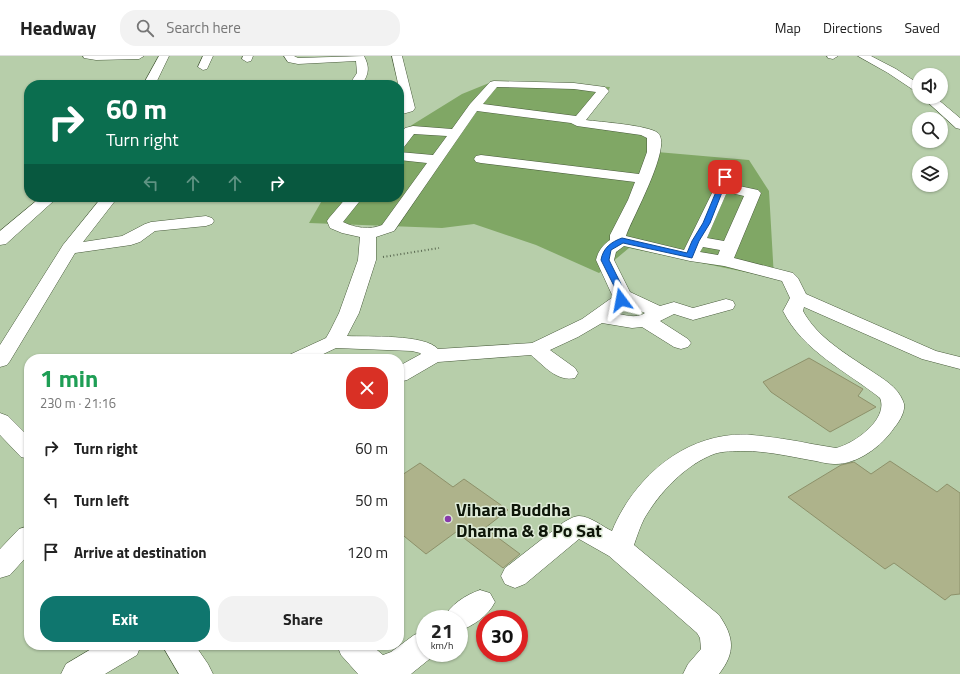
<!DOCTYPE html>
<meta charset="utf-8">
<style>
:root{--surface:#fff;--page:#f2f2f2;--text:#222;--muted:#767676;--line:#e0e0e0;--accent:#0f766e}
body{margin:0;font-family:"Titillium Web",sans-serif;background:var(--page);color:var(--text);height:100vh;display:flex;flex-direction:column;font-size:15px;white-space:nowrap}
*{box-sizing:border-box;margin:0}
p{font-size:13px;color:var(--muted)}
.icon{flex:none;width:22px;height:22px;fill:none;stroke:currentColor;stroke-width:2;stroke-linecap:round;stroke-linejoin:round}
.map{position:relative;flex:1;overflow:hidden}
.details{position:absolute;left:24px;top:298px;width:380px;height:296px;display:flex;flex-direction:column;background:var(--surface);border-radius:16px;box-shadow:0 1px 3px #0004}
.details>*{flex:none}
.hud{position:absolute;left:24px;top:24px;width:380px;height:122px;border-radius:16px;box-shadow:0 1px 3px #0004;background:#0b6e4f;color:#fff;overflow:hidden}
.fabs{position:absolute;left:912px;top:12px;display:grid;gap:8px}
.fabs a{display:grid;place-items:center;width:36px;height:36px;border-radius:50%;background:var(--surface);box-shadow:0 1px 3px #0004;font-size:20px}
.speed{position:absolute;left:416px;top:554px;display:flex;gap:8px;font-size:20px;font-weight:700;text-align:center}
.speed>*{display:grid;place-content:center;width:52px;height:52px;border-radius:50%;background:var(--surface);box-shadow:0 1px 3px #0004;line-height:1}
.speed small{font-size:10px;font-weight:400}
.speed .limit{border:6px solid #d22;background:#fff;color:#111}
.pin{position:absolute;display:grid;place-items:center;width:34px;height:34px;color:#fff;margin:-17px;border-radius:8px;box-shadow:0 2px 6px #0006}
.me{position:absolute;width:44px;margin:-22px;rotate:347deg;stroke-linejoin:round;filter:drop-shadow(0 0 3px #0008)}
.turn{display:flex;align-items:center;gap:14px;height:84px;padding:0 16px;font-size:18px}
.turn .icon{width:52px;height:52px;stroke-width:2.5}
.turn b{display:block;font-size:28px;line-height:34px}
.lanes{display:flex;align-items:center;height:38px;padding:0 16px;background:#0003;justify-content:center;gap:20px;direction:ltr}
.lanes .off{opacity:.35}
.round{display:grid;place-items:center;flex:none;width:42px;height:42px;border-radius:16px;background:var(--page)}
.overview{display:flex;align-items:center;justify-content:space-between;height:68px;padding:0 16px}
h1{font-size:24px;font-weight:700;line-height:30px;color:#1e9e55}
.action{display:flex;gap:8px;margin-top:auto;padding:8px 16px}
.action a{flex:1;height:46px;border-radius:16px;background:var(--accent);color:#fff;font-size:16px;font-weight:700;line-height:46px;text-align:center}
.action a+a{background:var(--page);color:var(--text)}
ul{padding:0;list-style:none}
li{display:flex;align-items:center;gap:12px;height:52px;padding:0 16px}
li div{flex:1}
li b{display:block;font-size:15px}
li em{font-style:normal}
header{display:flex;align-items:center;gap:24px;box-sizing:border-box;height:56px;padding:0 20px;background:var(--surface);border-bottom:1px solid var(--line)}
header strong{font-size:19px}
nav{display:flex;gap:22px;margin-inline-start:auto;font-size:14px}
.search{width:280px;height:36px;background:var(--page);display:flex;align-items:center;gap:10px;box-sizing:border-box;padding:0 14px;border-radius:16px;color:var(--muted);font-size:15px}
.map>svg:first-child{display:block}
.green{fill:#80a765}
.building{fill:#aeb38b;stroke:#8d916a}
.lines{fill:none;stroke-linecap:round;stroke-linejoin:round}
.minor-casing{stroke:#485b3b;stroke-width:1}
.path{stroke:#5b6a52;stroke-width:2;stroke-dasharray:1 2.5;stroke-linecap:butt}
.minor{fill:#fff;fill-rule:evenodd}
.route{fill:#1a73e8;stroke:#114b97}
.poi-dot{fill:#883aab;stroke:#dfebd8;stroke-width:1.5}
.labels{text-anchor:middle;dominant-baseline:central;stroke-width:3;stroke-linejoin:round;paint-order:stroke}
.near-poi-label{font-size:18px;font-weight:bold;fill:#0e1609;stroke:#dfebd8;text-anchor:start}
</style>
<header>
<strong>Headway</strong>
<div class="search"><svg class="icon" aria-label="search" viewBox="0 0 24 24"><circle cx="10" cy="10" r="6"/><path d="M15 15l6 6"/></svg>Search here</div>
<nav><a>Map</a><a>Directions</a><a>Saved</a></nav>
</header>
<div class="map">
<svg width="960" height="618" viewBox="0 0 960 618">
<rect width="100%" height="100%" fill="#b7ceaa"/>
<path class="green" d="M 494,25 L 610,31 L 608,35 L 582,66 L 647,75 L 657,96 L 749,104 L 769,135 L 774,222 L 629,192 L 599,217 L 536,189 L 474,168 L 442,172 L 309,167 L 324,141 L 399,141 L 399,77 L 462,38 Z"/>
<path class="building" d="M 809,302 L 863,333 L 858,340 L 876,351 L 830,376 L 771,336 L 763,326 Z
M 890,405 L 937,436 L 947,428 L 960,437 L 960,538 L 951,539 L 945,544 L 894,507 L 885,513 L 788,441 L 841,409 L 854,406 L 871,418 Z
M 420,407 L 453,431 L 464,423 L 508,454 L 485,472 L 520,498 L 503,512 L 456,476 L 426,498 L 399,476 L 399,421 Z"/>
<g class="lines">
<g class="minor-casing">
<path id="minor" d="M 83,0 L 144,0 L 139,3 L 96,4 L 84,2 Z
M 159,0 L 169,0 L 155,29 L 143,29 Z
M 203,0 L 213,0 L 207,13 L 203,14 L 198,11 Z
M 243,0 L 253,0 L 251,5 L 247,6 L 242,3 Z
M 284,0 L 294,0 L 298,2 L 364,0 C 370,11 369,19 361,29 L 349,29 L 357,17 L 356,5 L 298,8 L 288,6 Z
M 392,0 L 402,0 L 415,52 L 413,55 L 399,59 L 399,51 L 403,50 Z
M 827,0 L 838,0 L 833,3 L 828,2 Z
M 858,0 L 871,0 L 896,13 L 919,28 L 919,36 L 915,35 L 888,17 Z
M 494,25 L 574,27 L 605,31 L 609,35 L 586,64 C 600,66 648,69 658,77 C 673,90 631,164 626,180 L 684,194 L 715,131 L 723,108 L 728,107 L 733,108 L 735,111 L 730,128 L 758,134 L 761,137 L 734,202 L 793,217 L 798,222 L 806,238 L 936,295 L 960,301 L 960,313 L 922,303 L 804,251 L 803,255 C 817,281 846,298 870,314 C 883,323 897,330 903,345 C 907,353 900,365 894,372 C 882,390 857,409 834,408 C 826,408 818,405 810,404 C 788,400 766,395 744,395 C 734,395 723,395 714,398 C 685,409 659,437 644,463 C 640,471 637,480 634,489 L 719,559 C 734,581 736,596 719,618 L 683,618 L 688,608 L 701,593 L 700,582 L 697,577 L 609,500 L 579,483 L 525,528 L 515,532 L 505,528 L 501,520 L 505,512 L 564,466 C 568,464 574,460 579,460 C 590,460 603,471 612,475 C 635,419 689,374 752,379 C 772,381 793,384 812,388 C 820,389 828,391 836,392 C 854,388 889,363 880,342 C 846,315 803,295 783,255 L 790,242 L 782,225 L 724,210 L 690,205 L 624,190 L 616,196 L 614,204 L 630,236 L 660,250 L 674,246 L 693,252 L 726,243 L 733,245 L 735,249 L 733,253 L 693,264 L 674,258 L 660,265 L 688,283 L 691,287 L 688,291 L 681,293 L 674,291 L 642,271 L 632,272 L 602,267 L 578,281 L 550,294 L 575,312 L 578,317 L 575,322 C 557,326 544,310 531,299 L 438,306 L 407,324 L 399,326 L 399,310 L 421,298 L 420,297 L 412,295 L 336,292 L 313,303 L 286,303 L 289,299 L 326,282 L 330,275 L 339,257 L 358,204 L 360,181 L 342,177 L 330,172 L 327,165 L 329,162 L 347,141 L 363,141 L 343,166 C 355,172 370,174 382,169 L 427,107 L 399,104 L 399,96 L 433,99 L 447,80 L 414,78 L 404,91 L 399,92 L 399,80 L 405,72 L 413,70 L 452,73 L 470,48 L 490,26 ZM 497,31 L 574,33 L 596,36 L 576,60 L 483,48 ZM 477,55 L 571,67 L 577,70 L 641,79 L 647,82 L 647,96 L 639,118 L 481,99 L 476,100 L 474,103 L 476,106 L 481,107 L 635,126 L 628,144 L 610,179 L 610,184 C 603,189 598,195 596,204 L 613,241 L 582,263 L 532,287 L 438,293 C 425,278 368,281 347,280 L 359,257 L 376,204 L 376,181 L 394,175 ZM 727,136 L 744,140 L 724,185 L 707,182 ZM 703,191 L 720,194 L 718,199 L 700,196 ZM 627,249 L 645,257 C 636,263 624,259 615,257 Z
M 922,41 L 935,41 L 960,62 L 960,73 L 956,72 Z
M 41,141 L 58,141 L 6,188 L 0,189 L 0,175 Z
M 102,141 L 118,141 L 83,186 L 122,180 L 145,168 L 151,166 L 206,160 L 212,162 L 214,165 L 212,168 L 206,170 L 155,175 L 140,186 L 131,189 L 75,197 L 10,305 L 7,309 L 0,311 L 0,289 L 63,189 Z
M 0,357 L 8,360 L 29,381 L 29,403 L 21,401 L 0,379 Z
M 29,470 L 29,498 L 10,519 L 0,522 L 0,493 L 19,473 Z
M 480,534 L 490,537 L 495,546 C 488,560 473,570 459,575 L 459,563 L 443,563 C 450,549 465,539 480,534 Z
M 425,575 L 425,597 L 437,597 L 411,618 L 358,618 L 341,599 L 337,589 L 371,589 L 383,599 L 391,596 L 414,579 Z
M 98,589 L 141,589 L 137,599 L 105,618 L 61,618 L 66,608 Z
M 162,589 L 195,589 L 208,608 L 213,618 L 179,618 Z"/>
</g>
<path class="path" d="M 383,201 L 439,192"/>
<use href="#minor" class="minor"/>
</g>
<path class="route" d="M 723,119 L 728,121 L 710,167 L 699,185 L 692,202 L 623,187 L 611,194 L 609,204 L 627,240 L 624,246 L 618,246 L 617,244 L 619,240 L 601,204 C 603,192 611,186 622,182 L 687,197 L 692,185 L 703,167 Z"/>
<circle class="poi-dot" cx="448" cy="463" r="4"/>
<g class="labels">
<g class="near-poi-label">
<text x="456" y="453">Vihara Buddha<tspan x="456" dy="21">Dharma &amp; 8 Po Sat</tspan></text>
</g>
</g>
</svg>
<div class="fabs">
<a><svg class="icon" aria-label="sound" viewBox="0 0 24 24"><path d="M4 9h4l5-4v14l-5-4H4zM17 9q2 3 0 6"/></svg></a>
<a><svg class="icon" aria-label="search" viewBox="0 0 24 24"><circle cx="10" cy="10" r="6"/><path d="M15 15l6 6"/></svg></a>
<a><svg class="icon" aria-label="layers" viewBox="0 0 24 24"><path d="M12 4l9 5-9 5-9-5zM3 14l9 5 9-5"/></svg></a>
</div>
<div class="speed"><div>21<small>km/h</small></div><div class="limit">30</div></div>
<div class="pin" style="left:725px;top:121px;background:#d93025"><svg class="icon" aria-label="arrive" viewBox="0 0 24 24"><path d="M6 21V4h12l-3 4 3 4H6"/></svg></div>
<svg class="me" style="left:621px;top:244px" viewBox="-20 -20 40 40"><path d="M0-17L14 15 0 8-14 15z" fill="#1a73e8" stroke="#fff" stroke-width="4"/></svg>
<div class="hud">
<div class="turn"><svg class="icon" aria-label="right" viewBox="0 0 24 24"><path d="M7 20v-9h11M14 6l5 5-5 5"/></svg><div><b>60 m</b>Turn right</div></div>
<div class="lanes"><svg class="icon off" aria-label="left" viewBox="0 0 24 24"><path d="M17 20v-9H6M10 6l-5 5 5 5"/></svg><svg class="icon off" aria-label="ahead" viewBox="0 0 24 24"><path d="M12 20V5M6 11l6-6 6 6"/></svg><svg class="icon off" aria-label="ahead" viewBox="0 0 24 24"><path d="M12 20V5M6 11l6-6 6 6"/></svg><svg class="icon" aria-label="right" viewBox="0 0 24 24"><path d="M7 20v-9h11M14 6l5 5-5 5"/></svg></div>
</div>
<section class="details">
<div class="overview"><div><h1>1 min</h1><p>230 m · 21:16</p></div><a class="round" style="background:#d93025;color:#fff"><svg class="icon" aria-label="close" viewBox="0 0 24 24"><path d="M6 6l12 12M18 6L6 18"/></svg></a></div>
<ul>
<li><svg class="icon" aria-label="right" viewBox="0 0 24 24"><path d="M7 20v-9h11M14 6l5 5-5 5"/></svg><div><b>Turn right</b></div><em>60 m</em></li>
<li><svg class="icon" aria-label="left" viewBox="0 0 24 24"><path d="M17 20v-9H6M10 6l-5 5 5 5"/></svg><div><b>Turn left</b></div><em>50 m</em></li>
<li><svg class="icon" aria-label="arrive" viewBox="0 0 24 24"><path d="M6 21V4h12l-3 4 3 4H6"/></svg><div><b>Arrive at destination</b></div><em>120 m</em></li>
</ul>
<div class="action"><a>Exit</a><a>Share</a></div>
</section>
</div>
